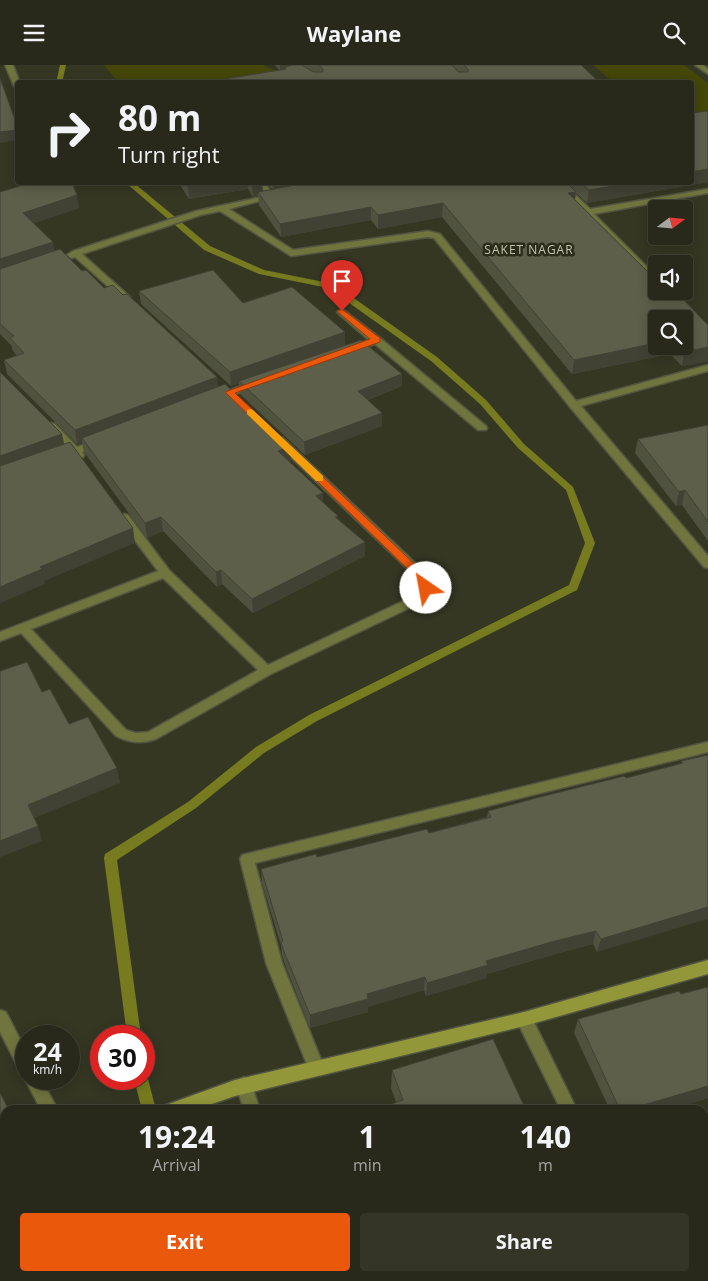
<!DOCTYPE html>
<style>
:root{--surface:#28291a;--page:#343527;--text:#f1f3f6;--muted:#a5a6a2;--line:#444539;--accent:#ea580c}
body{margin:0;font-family:"Open Sans",sans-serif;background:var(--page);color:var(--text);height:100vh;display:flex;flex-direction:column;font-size:19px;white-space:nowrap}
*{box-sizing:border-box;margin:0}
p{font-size:16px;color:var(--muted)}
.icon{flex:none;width:28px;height:28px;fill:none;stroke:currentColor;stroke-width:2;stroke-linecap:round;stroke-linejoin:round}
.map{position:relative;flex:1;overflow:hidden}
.details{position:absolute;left:0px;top:1040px;width:709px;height:176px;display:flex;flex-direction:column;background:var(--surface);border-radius:15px 15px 0 0;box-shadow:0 2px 12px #0003,0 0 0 1px var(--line)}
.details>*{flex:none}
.hud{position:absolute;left:15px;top:15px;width:679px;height:105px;border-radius:5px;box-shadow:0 2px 12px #0003,0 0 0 1px var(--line);background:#28291a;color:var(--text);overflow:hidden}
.needle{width:32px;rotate:74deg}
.controls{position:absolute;left:648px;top:135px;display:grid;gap:10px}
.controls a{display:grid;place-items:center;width:45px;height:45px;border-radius:5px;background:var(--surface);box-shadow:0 2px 12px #0003,0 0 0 1px var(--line);font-size:25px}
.speed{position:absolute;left:15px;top:960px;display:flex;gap:10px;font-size:25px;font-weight:700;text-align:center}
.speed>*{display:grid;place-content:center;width:65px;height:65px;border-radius:50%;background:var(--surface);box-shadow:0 2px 12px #0003,0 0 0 1px var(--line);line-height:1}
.speed small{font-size:12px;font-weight:400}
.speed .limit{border:8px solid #d22;background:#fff;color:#111}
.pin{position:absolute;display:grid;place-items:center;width:42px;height:42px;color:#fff;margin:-51px -21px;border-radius:50% 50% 50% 0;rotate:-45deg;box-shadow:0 0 5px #0007}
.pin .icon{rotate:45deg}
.me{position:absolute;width:55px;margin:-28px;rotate:327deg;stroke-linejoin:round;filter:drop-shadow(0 0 4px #0008)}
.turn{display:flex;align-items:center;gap:18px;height:105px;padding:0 20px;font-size:22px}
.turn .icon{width:65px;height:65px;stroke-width:2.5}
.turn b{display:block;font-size:35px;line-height:42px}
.eta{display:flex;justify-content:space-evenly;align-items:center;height:85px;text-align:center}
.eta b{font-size:30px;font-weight:700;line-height:35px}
.action{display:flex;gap:10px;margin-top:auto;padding:10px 20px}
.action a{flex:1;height:58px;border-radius:5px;background:var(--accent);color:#fff;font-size:20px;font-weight:700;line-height:58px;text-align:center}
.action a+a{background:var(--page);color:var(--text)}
header{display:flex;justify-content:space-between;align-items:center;height:65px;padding:0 20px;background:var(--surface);font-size:22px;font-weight:700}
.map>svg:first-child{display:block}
.green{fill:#444708}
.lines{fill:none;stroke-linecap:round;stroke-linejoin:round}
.stream{fill:#767b20;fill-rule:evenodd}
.street-casing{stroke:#535542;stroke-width:3}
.secondary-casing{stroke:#535542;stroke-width:3}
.street{fill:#70743d;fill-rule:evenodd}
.secondary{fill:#92973a;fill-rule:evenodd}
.wall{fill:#505240;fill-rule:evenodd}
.shaded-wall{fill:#414234}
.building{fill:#5d5f4a;stroke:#414234}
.route{fill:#ea580c;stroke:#983908}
.slow{fill:#f59e0b}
.labels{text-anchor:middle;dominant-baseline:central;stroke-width:5;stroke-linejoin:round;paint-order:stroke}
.far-neighbourhood-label{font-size:12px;letter-spacing:1px;fill:#c2c5ad;stroke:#2b2d1a}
</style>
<header><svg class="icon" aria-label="menu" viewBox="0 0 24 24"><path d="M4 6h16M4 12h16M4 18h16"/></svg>Waylane<svg class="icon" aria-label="search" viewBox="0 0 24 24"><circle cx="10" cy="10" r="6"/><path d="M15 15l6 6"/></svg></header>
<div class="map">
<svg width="708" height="1216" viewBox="0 0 708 1216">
<rect width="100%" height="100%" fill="#353723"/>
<path class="green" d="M 104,0 L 263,0 L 277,6 L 212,17 L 119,18 Z
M 593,0 L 684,0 L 708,18 L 708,49 L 691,51 L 691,18 L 613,17 Z"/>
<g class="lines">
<path class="stream" d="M 60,0 L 66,0 L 62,18 L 56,18 Z
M 126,118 L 134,118 L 210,181 L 264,205 L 334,219 L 437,292 L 486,335 L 524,379 L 573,422 L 595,478 L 577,525 L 317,656 L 264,688 L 196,743 L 117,795 L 141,971 L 127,971 L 104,793 L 105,789 L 188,737 L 256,682 L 309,650 L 569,520 L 585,478 L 566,425 L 518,383 L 480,339 L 431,296 L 328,223 L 259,209 L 204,185 Z
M 144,1008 L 148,1014 L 156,1045 L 142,1045 L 134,1014 L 144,1014 Z
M 187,1211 L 203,1211 L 204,1216 L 188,1216 Z"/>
<g class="street-casing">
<path id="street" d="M 5,0 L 13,0 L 20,18 L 18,18 L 18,23 L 14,21 Z
M 695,0 L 703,0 L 708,4 L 708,9 Z
M 257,118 L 265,118 L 273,129 L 279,131 L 229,144 L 293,185 L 428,166 L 440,169 L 576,336 L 708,300 L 708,306 L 581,341 L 708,491 L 708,503 L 704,502 L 570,342 L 434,173 L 428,172 L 291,191 L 220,146 L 201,150 L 82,189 L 128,230 L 130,232 L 125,235 L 122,234 L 75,192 L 71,193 L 67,190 L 73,186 L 196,146 L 266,131 Z
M 555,118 L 563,118 L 590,144 L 708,124 L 708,128 L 594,149 L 656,211 L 656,219 L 653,218 Z
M 342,244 L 380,273 L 486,361 L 487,363 L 486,365 L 478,365 L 375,279 L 353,287 L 347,287 L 347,283 L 369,275 L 339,249 L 337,247 Z
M 256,315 L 260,316 L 260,320 L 222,334 L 218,335 L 213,332 Z
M 51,358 L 55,359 L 77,382 L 99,374 L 104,377 L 82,387 L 84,390 L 83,392 L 79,393 L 73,390 L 61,394 L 57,393 L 56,391 L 68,385 L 46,361 Z
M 279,372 L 283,373 L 427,509 L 432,523 L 424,536 L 271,609 L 156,674 C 141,679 130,678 116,671 L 21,568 L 0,576 L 0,567 L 158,506 L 118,453 L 124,449 L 128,450 L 169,505 L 268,600 L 416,530 L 420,523 L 418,514 L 275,377 L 274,375 L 275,373 ZM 163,513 L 258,605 L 148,667 L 136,668 L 126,665 L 31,564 Z
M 708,677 L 708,687 L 255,798 L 282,898 L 324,1002 L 322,1007 L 316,1009 L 310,1007 L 266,898 L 240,794 L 242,790 Z
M 0,945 L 6,947 L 26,986 L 26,1008 L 20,1006 L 0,967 Z
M 524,947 L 530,949 L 577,1045 L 561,1045 L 516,954 L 518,949 Z
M 26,1011 L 26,1014 L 41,1014 L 58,1045 L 41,1045 L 25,1014 Z
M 244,1012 L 250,1015 L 260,1045 L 244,1045 L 236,1020 L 238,1015 Z
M 84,1211 L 102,1211 L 104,1216 L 86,1216 Z
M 296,1211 L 314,1211 L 316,1216 L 298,1216 Z
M 642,1211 L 661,1211 L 663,1216 L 644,1216 Z"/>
</g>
<g class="secondary-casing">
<path id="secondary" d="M 708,895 L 708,909 L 524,961 L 235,1031 L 194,1045 L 164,1045 L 166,1040 L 235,1015 L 524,947 Z
M 5,1113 L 5,1130 L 0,1132 L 0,1115 Z"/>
</g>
<use href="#street" class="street"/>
<use href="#secondary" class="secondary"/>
</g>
<path class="wall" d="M 275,0 L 581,0 L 600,18 L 200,18 L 279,5 Z
M 708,46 L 708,117 L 587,138 L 576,128 L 575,135 L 653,212 L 708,260 L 708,296 L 682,301 L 670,289 L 572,309 L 442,152 L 378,164 L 371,155 L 281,172 L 259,140 L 258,131 L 253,132 L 248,124 L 189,134 L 179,118 L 262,118 L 263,126 L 272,124 L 267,118 L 691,118 ZM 684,254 L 684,281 L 656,281 Z
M 0,127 L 79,143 L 34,158 L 54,186 L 104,223 L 123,230 L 217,312 L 218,322 L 291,395 L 289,396 L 323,428 L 323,437 L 338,454 L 365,491 L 253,548 L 222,519 L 217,522 L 163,466 L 147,473 L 84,387 L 82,377 L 77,379 L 7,309 L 4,295 L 17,291 L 13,286 L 11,280 L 0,269 Z
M 139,226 L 243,238 L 345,267 L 345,280 L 402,321 L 368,335 L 382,361 L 305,390 L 240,329 L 239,318 L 231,321 L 141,239 Z
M 708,360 L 708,476 L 682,440 L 676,441 L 635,388 L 638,374 Z
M 708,690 L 597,887 L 593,879 L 552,890 L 487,909 L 486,913 L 426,931 L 424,925 L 368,942 L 368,947 L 310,963 L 284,897 L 282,890 L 281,880 L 262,818 L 261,804 L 429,768 L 487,752 L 488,746 L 626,713 L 681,698 L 681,696 Z
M 708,922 L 708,1033 L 669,1045 L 610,1045 L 574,968 L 578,954 L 681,929 Z
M 392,1005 L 526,1045 L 396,1037 L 391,1023 Z
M 329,1211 L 626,1211 L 628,1216 L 331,1216 Z"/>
<path class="shaded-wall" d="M 280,0 L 292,0 L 286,4 L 285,2 L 285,6 L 280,7 Z
M 18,65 L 18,75 L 0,78 L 0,67 Z
M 708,104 L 708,117 L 587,138 L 589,125 L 632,118 L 691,118 L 691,107 Z
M 206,118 L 247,118 L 248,124 L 189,134 L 188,121 Z
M 255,118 L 262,118 L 263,130 L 258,127 L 258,131 L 253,132 L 252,119 Z
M 273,118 L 332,118 L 274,127 Z
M 576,127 L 574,140 L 568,128 Z
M 77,130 L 79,143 L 26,161 L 23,148 Z
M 443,138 L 442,152 L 378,164 L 378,150 Z
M 371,142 L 371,155 L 281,172 L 280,159 Z
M 53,177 L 55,190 L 0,208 L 0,194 Z
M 345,267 L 345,280 L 239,316 L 239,318 L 231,321 L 230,307 Z
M 656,278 L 656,281 L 671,281 L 670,289 L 572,309 L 574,295 Z
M 708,282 L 708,296 L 682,301 L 684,287 Z
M 402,309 L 402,321 L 358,339 L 358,326 Z
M 217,312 L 218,325 L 82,373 L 82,377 L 77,379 L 75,365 Z
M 382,348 L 382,361 L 305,390 L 304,377 Z
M 62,369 L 65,383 L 0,407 L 0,391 Z
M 291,381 L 291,395 L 279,400 L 278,386 Z
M 685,425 L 682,440 L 676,441 L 679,427 Z
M 323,428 L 323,442 L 316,431 Z
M 161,452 L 163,466 L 147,473 L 145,458 Z
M 133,463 L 135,478 L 44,516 L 45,519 L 0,538 L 0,522 L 40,502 Z
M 365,477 L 365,491 L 253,548 L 252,534 Z
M 221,505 L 222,519 L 217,522 L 216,507 Z
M 117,703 L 120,718 L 32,754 L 28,740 Z
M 38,761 L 42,776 L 0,792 L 0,776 Z
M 708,842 L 708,854 L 597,887 L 601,874 Z
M 596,866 L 593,879 L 552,890 L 487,909 L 486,913 L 426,931 L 427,918 L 486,896 L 555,876 Z
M 425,912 L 424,925 L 368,942 L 368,947 L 310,963 L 310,950 L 367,929 Z
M 708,1021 L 708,1033 L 669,1045 L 627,1045 Z
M 5,1074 L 5,1090 L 0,1093 L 0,1077 Z"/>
<path class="building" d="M 293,0 L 302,0 L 313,7 L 323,7 L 323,4 L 319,0 L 452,0 L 458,7 L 468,7 L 468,4 L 464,0 L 581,0 L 600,18 L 200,18 L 286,4 L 285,2 Z
M 0,13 L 18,63 L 18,65 L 0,67 Z
M 708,46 L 708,104 L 691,107 L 691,48 Z
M 30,118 L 72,118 L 77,130 L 23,148 L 53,177 L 0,194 L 0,127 Z
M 186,118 L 206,118 L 188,121 Z
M 306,118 L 567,118 L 576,127 L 568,128 L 653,212 L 656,212 L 656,226 L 675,226 L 708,260 L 708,282 L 684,287 L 679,281 L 684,281 L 684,254 L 656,254 L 656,278 L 574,295 L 443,138 L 378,150 L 371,142 L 280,159 L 258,127 Z
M 581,118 L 632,118 L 589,125 Z
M 60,184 L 82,206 L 86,205 L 104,223 L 113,220 L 123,230 L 127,229 L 217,312 L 75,365 L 4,295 L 24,288 L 10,273 L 14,271 L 0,259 L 0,204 Z
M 213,205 L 243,238 L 292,222 L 345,267 L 230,307 L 139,226 Z
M 361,275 L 402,309 L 358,326 L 382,348 L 304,377 L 239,316 Z
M 0,307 L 62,369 L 0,391 Z
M 225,319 L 291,381 L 278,386 L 323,428 L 316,431 L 338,451 L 335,452 L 365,477 L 252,534 L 221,505 L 216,507 L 161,452 L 145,458 L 82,373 Z
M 708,360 L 708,457 L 685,425 L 679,427 L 638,374 Z
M 70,377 L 133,463 L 40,502 L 42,504 L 0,522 L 0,401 Z
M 27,597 L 42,627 L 50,624 L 69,659 L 88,652 L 117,703 L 28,740 L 38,761 L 0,776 L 0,606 Z
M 708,690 L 708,842 L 601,874 L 596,866 L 555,876 L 486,896 L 488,900 L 427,918 L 425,912 L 367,929 L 368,934 L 310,950 L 283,884 L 281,877 L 283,876 L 261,804 L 316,789 L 317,792 L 427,764 L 429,768 L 491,752 L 488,746 L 540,732 L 624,711 L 626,713 L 683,698 L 681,696 Z
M 708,922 L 708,1021 L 627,1045 L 620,1045 L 578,954 L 679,926 L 681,929 Z
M 493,974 L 526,1045 L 374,1045 L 403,1035 L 392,1005 Z
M 0,1028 L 9,1045 L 5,1045 L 5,1074 L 0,1077 Z
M 5,1175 L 5,1211 L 52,1211 L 55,1216 L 0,1216 L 0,1178 Z
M 334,1211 L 626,1211 L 628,1216 L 335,1216 Z"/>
<path class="route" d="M 342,244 L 380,273 L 380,277 L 235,328 L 426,510 L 431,523 L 430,526 L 422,526 L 418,514 L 225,327 L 370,274 L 339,248 L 337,246 Z"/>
<path class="slow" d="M 250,344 L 253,345 L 323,411 L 323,416 L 316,416 L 247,349 L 247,345 Z"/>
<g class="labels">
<g class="far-neighbourhood-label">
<text x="529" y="184">SAKET NAGAR</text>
</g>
</g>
</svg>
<div class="controls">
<a><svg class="needle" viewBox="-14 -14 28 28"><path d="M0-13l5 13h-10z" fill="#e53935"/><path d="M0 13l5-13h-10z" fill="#a5a6a2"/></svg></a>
<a><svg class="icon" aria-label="sound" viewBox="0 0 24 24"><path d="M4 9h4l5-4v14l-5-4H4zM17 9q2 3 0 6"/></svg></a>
<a><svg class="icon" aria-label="search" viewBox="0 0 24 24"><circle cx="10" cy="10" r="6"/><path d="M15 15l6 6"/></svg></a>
</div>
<div class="speed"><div>24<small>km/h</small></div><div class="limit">30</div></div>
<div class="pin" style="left:342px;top:246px;background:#d93025"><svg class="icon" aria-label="arrive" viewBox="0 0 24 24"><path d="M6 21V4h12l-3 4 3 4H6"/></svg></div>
<svg class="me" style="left:426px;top:523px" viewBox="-20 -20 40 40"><circle r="19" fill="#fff"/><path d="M0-13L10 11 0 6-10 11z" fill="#ea580c"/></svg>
<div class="hud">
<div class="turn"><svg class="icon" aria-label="right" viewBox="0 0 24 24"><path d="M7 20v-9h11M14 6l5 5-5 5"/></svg><div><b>80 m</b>Turn right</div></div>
</div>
<section class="details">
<div class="eta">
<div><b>19:24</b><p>Arrival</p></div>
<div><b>1</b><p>min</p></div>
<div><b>140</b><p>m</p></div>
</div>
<div class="action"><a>Exit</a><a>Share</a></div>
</section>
</div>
